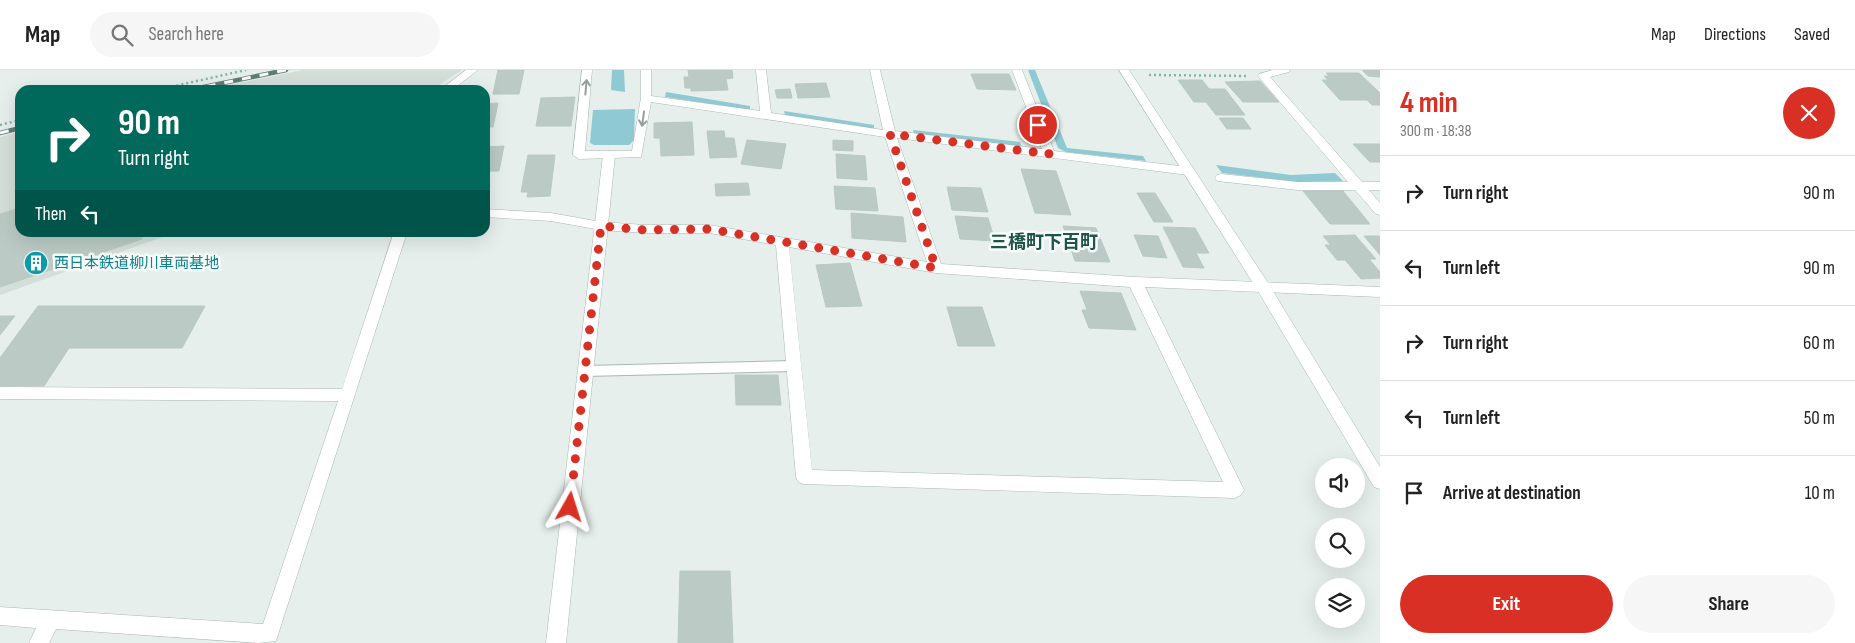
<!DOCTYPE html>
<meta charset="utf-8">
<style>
:root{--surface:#fff;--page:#f6f6f6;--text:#222;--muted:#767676;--line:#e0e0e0;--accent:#d93025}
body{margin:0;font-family:"Sofia Sans Condensed","Noto Sans JP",sans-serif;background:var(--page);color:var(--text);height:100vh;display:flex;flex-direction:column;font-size:19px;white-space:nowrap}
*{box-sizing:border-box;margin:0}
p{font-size:16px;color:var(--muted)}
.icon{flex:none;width:28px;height:28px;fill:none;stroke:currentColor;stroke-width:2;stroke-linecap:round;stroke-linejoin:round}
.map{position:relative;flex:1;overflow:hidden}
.panel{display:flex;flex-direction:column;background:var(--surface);width:475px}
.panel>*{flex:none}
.top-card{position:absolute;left:15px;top:15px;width:475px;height:152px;border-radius:15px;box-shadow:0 5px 20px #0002;background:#00695c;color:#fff;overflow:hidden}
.buttons{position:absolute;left:1315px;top:388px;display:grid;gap:10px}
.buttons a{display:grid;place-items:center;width:50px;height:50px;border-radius:50%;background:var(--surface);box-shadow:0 5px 20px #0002;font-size:25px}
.pin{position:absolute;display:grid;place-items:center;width:42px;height:42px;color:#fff;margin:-21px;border:2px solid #fff;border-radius:50%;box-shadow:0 1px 5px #0007}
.me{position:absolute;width:55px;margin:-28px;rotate:6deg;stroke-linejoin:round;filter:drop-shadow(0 0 4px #0008)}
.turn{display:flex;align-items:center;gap:18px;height:105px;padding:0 20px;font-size:22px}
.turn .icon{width:65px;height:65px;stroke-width:2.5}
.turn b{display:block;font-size:35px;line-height:42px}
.then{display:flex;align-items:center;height:48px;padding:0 20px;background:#0003;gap:10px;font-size:19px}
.round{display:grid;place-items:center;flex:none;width:52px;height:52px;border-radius:26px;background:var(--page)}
.head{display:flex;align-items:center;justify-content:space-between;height:85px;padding:0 20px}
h1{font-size:30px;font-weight:700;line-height:38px;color:var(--accent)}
.primary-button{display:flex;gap:10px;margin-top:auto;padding:10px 20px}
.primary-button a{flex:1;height:58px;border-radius:30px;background:var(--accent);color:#fff;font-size:20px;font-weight:700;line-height:58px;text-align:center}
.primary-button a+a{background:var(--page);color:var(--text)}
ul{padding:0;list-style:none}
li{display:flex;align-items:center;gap:15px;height:75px;padding:0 20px;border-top:1px solid var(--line)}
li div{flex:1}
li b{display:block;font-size:19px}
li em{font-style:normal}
header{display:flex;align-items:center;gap:30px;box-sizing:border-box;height:70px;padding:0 25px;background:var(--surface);border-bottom:1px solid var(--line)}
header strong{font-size:24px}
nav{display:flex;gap:28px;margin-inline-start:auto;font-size:18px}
.search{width:350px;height:45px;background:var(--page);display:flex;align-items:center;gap:12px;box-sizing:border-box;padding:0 18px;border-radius:28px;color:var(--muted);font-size:19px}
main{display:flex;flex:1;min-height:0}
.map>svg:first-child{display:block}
.built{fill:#d4dfda}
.water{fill:#8ec9d4}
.building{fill:#bbcac4;stroke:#b8c9c2}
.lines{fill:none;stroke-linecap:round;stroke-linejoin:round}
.lane-casing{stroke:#a8b8b2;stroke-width:2}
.street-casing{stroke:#a8b8b2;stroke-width:1}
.secondary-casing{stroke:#a4bbb3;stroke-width:1}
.path{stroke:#86b3a5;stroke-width:2.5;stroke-dasharray:2 3;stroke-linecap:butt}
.lane{fill:#fff;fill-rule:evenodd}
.street{fill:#fff;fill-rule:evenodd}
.secondary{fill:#fff;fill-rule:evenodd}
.rail-casing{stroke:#5f7d75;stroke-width:4.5}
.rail{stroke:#f7fbf9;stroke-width:3;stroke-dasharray:9;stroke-linecap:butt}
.oneway{stroke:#92a09c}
.route{stroke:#d93025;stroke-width:9;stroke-dasharray:0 16.2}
.labels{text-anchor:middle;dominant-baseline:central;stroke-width:5;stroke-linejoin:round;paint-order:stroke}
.culture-label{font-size:15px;fill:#0d838f;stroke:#f7fbf9;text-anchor:start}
.quarter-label{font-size:18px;font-weight:bold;fill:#1f5548;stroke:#f7fbf9}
</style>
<header>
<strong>Map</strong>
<div class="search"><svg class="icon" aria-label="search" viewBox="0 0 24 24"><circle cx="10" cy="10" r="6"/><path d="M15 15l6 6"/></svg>Search here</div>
<nav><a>Map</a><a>Directions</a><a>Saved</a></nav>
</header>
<main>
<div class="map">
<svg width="1380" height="573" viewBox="0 0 1380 573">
<rect width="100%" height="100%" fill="#e6efeb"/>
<path class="built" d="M 303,0 L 462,0 L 431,20 L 204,20 Z
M 20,62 L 20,162 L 174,163 L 0,225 L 0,67 Z"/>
<path class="water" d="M 612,0 L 624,0 L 625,22 L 611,20 Z
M 1028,0 L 1035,0 L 1067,78 L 1143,86 L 1146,91 L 1066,82 L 1058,78 Z
M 666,22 L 750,36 L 750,40 L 665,27 Z
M 635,39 L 634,70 L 629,75 L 594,75 L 590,73 L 593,40 Z
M 784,41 L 874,55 L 874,59 L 785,45 Z
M 913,60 L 1020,72 L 1022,77 L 914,64 Z
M 1216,95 L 1291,105 L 1335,103 L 1343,111 L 1296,112 L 1222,103 Z"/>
<path class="building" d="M 498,0 L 524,0 L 519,24 L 493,24 Z
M 688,0 L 732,0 L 733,8 L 726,9 L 728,20 L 691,21 L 691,18 L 685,18 L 684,7 L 689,7 Z
M 1362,0 L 1380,0 L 1380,7 L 1368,6 Z
M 1326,3 L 1359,3 L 1380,23 L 1380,35 L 1372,35 L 1367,30 L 1340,30 L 1322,10 L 1328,10 L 1324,6 L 1329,6 Z
M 971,4 L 1009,4 L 1016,20 L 977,19 Z
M 1178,10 L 1202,10 L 1209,19 L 1225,19 L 1245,45 L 1216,45 L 1206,32 L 1194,32 Z
M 1260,11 L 1279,32 L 1243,32 L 1225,12 Z
M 826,13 L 830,27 L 798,28 L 795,14 Z
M 790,19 L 792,28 L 777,28 L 775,20 Z
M 575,27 L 571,56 L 536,56 L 541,28 Z
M 498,33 L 493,57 L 485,57 L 485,34 Z
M 1219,48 L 1243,48 L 1251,59 L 1227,59 Z
M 692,52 L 694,85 L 661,86 L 660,68 L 654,68 L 654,53 Z
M 707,61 L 724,61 L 725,68 L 734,68 L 737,87 L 710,88 Z
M 747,70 L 786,74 L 781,99 L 741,94 Z
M 833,70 L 853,71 L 853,81 L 833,80 Z
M 1353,74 L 1380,74 L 1380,92 L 1370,92 Z
M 504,76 L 499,101 L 485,101 L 485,77 Z
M 836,84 L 865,86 L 867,110 L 837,108 Z
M 528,85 L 555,85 L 550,126 L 527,127 L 528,122 L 521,122 Z
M 1021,99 L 1056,101 L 1071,145 L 1035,143 Z
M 748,113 L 750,125 L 716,126 L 715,114 Z
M 834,116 L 875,118 L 878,141 L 836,139 Z
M 947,117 L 981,118 L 988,142 L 952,140 Z
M 1303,121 L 1343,121 L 1370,154 L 1330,154 Z
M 1137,123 L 1155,123 L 1173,152 L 1154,152 Z
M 20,138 L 20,162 L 140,162 L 142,169 L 0,217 L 0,144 Z
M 851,143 L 903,147 L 906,172 L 852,168 Z
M 955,146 L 988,148 L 995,171 L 960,169 Z
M 1063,156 L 1096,158 L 1110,192 L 1075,191 Z
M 1163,157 L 1195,158 L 1209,183 L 1196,183 L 1204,198 L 1183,197 Z
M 1134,165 L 1158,166 L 1167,188 L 1143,186 Z
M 1355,165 L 1376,189 L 1369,189 L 1380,202 L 1380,208 L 1361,209 L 1345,190 L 1337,190 L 1325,175 L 1331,175 L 1323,166 Z
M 1364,166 L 1380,166 L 1380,185 Z
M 850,193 L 862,236 L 826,237 L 816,195 Z
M 1080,221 L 1121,223 L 1136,260 L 1089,258 L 1082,240 L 1087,240 Z
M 38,236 L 205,236 L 182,278 L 69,278 L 44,316 L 0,316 L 0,288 Z
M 947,237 L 982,237 L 995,276 L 958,276 Z
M 0,246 L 15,246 L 0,265 Z
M 735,305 L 778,305 L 781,335 L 736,335 Z
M 680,501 L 730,501 L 733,573 L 678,573 Z"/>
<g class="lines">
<g class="lane-casing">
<path id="lane" d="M 794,291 L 798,292 L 800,296 L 798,300 L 794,301 L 585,306 L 581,305 L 579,301 L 581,297 L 585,296 Z"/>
</g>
<g class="street-casing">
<path id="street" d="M 466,0 L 478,0 L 452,20 L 440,20 Z
M 582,0 L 592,0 L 585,81 L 632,81 L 641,28 L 641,0 L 651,0 L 651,26 L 760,41 L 756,0 L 766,0 L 771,43 L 883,60 L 870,0 L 880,0 L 895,61 L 1042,79 L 1012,0 L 1022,0 L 1054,81 L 1188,97 L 1194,101 L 1188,105 L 897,68 L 941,194 L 1135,207 L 1380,217 L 1380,227 L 1145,217 L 1244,420 L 1241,425 L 1235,428 L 804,414 L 798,412 L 796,407 L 776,175 L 709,163 L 645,163 L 601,160 L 551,151 L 485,147 L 485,139 L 551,143 L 601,152 L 645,155 L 709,155 L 927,192 L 885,67 L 651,32 L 641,87 L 579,89 L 573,85 ZM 789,177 L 936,203 L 1130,217 L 1223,412 L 812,400 Z
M 1273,0 L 1290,0 L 1289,2 L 1270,7 L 1362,112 L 1380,112 L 1380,120 L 1369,120 L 1380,133 L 1380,145 L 1376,144 L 1355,120 L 1298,120 L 1217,111 L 1215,108 L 1217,105 L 1221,104 L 1298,112 L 1348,112 L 1258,6 L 1259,4 Z
M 394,162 L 407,162 L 276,571 L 258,573 L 56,559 L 49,573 L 29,573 L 36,558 L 0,555 L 0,537 L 263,554 L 338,331 L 0,329 L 0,317 L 342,319 Z"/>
</g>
<g class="secondary-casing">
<path id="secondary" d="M 1119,0 L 1129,0 L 1268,213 L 1380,397 L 1380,419 L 1374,417 L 1258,221 Z
M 609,81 L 615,85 L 566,573 L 546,573 L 603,85 Z"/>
</g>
<path class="path" d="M 1149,5 L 1248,6
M 157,20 L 246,0
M 0,55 L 20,50"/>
<use href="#lane" class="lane"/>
<use href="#street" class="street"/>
<use href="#secondary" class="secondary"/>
<g class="rail-casing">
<path id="rail" d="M 189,20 L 286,0
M 0,63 L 20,58"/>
</g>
<use href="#rail" class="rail"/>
</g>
<defs><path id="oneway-shaft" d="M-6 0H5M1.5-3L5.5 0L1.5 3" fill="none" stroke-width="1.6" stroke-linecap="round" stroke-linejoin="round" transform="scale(1.25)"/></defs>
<g class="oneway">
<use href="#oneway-shaft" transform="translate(586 17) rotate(-85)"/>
<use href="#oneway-shaft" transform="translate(643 49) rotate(98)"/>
</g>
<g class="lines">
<path class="route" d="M 570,437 L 601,156 L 644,160 L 709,159 L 936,198 L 890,64 L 1049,84 L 1038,55"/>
</g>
<defs>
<g id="building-disc" transform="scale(1.25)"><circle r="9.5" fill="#0f9aa8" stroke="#f7fbf9"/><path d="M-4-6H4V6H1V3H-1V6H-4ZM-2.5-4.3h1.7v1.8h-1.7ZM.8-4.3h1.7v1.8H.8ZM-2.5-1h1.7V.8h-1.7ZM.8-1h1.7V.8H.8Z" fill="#fff"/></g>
</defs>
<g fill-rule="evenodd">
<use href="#building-disc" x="36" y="193"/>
</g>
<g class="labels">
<g class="culture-label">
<text x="54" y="193">西日本鉄道柳川車両基地</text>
</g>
<g class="quarter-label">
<text x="1044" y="172">三橋町下百町</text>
</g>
</g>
</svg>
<div class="buttons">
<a><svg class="icon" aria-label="sound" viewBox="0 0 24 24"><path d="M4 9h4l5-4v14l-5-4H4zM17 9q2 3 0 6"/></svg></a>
<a><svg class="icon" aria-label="search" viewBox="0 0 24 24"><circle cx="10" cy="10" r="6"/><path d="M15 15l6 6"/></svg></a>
<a><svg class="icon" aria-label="layers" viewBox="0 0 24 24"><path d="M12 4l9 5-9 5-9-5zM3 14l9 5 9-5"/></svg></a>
</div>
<div class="pin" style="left:1038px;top:55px;background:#d93025"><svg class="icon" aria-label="arrive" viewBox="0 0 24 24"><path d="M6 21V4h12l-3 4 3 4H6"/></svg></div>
<svg class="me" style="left:570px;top:437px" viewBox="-20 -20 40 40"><path d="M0-17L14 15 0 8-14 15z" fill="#d93025" stroke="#fff" stroke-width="4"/></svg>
<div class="top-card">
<div class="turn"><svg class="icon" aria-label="right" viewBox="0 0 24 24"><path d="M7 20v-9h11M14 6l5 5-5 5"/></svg><div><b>90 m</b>Turn right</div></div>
<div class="then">Then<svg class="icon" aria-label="left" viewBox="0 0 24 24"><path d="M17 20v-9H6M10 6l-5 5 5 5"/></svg></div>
</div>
</div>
<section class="panel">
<div class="head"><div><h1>4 min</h1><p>300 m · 18:38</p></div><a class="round" style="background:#d93025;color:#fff"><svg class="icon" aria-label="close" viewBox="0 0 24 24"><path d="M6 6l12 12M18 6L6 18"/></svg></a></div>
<ul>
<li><svg class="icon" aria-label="right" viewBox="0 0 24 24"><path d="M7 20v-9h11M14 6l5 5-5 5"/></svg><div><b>Turn right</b></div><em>90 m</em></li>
<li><svg class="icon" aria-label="left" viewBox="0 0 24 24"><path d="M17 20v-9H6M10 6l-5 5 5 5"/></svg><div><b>Turn left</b></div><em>90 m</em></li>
<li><svg class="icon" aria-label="right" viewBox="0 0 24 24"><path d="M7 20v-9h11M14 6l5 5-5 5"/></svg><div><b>Turn right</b></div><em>60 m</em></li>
<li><svg class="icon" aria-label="left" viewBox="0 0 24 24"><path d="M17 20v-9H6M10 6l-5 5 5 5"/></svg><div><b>Turn left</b></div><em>50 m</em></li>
<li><svg class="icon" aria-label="arrive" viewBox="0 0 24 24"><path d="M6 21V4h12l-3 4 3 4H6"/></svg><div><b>Arrive at destination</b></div><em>10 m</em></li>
</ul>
<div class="primary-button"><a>Exit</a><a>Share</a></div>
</section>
</main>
